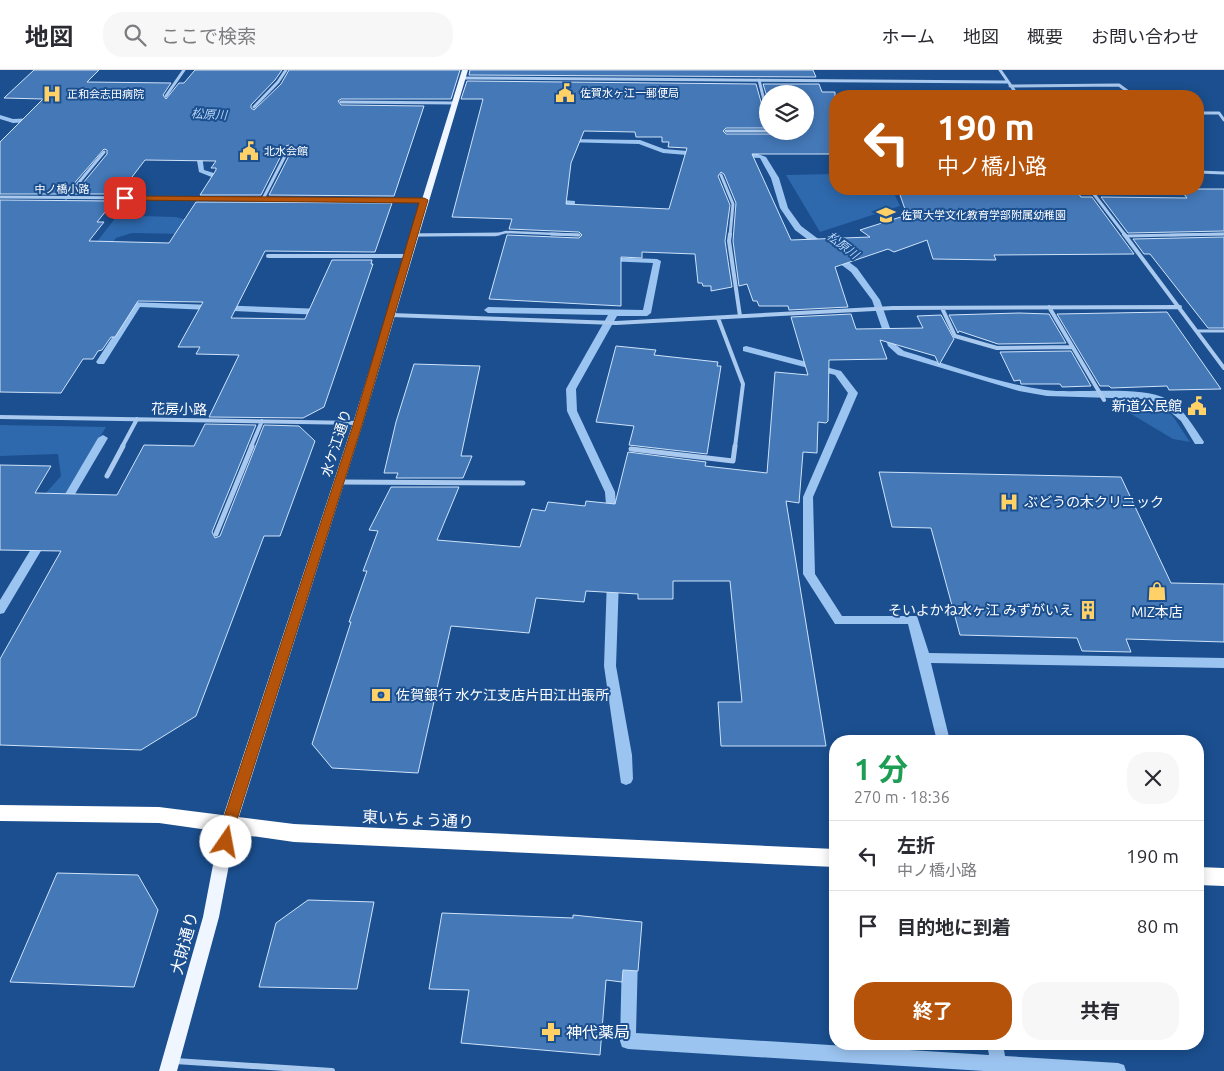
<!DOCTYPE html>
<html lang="ja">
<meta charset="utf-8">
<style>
:root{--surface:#fff;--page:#f7f7f7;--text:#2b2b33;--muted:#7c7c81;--line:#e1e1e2;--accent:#b45309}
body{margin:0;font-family:Ubuntu,"Noto Sans JP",sans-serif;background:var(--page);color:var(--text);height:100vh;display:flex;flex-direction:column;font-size:19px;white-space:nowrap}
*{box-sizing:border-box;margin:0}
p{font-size:16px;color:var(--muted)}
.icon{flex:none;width:28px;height:28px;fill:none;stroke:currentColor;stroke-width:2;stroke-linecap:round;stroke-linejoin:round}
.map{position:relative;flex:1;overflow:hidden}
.panel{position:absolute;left:829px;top:665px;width:375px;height:315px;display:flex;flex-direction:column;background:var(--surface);border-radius:20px;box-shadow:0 2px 12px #0003}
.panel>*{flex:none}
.hud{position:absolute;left:829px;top:20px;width:375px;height:105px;border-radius:20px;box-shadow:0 2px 12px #0003;background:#b45309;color:#fff;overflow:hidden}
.tools{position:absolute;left:759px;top:15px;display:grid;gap:10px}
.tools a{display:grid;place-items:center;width:55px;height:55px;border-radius:50%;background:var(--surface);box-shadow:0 2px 12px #0003;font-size:25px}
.pin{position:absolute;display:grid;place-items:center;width:42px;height:42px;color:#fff;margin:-21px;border-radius:10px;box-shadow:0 2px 8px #0006}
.me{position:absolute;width:55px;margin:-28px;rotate:12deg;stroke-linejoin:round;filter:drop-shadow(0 0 4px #0008)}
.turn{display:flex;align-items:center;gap:18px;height:105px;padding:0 25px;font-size:22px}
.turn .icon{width:65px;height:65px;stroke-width:2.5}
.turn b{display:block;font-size:35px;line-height:42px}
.round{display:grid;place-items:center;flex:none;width:52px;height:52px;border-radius:20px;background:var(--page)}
.summary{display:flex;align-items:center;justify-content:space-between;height:85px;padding:0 25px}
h1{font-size:30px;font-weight:700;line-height:38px;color:#1e9e55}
.action{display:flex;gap:10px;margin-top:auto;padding:10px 25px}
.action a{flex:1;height:58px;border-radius:20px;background:var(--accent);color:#fff;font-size:20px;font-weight:700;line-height:58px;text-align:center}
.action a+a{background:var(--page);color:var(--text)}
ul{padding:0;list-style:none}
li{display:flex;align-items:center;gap:15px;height:70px;padding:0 25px;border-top:1px solid var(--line)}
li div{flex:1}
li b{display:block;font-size:19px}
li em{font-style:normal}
header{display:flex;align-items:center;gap:30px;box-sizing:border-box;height:70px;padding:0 25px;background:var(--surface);border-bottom:1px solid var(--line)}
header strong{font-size:24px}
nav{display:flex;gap:28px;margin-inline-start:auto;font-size:18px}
.search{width:350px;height:45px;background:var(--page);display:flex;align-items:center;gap:12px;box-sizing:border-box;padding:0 18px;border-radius:20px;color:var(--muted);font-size:19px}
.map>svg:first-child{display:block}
.green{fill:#2e69ad}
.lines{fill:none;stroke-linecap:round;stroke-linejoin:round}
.stream{fill:#9cc4f0;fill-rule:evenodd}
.building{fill:#4478b7;stroke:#cfe3fa;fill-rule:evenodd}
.lane-far1{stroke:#a9c9ee;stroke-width:2.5}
.lane{stroke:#a9c9ee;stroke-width:3}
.street-far3{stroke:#a9c9ee;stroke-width:3}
.street-far2{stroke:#a9c9ee;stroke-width:4}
.street-far1{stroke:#a9c9ee;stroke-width:5}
.street{stroke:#a9c9ee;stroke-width:6}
.primary{fill:#f0f6ff;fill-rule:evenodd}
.highway{fill:#fff;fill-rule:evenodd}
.route{fill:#b45309;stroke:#753606}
.labels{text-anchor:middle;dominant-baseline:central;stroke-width:4;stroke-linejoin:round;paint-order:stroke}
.far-poi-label{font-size:11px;fill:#fff;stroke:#1b4f8f;text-anchor:start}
.far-street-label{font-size:11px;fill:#fff;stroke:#1b4f8f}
.far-water-label{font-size:12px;font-style:italic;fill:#b5d3f5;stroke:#1b4f8f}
.poi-label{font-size:14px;fill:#fff;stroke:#1b4f8f;text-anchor:end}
.street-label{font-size:14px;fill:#fff;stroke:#1b4f8f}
.near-street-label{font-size:16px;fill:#fff;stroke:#1b4f8f}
.near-poi-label{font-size:16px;fill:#fff;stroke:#1b4f8f;text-anchor:start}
</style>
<header>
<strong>地図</strong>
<div class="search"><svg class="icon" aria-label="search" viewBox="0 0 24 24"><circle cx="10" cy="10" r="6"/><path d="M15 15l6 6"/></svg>ここで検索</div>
<nav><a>ホーム</a><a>地図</a><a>概要</a><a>お問い合わせ</a></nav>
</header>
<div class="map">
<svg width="1224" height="1001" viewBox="0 0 1224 1001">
<rect width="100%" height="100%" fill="#1b4f8f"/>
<path class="green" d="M 835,104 L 835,119 L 892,119 L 900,136 L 820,162 L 786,105 Z
M 127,133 L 147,133 L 139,146 L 176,147 L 194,152 L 187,164 L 132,163 L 116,168 L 82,213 L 0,225 L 78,196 Z
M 1111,332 L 1157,337 L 1172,345 L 1190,372 L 1173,369 Z
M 0,355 L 106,357 L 54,442 L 30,441 L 61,406 L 58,384 L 0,386 Z"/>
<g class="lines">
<path class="stream" d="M 0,45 L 13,49 L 36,48 L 39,50 L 36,52 L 13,53 L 0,49 Z
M 565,69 L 640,70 L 664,79 L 699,82 L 702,84 L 699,86 L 663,83 L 639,74 L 563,72 L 563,70 Z
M 202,78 L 207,79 L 202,85 L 204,100 L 230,108 L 230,112 L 224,112 L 199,102 L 196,85 Z
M 755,83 L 766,87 L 779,108 L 788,138 L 801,156 L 857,198 L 880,230 L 896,275 L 904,281 C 950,295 997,313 1045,320 C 1076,324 1141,315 1167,329 C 1183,338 1194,357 1204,372 L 1203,374 L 1195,374 L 1181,351 L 1160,333 L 1144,329 L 1047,326 L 1019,321 L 898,285 L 888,276 L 872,230 L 851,202 L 795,160 L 780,138 L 771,108 L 760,88 L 738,87 L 735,85 L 738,83 Z
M 549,129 L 575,131 L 574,151 L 567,149 L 568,135 L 549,133 Z
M 603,187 L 657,189 L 661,191 L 651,243 L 647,246 L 617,246 L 576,319 L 577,341 L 615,422 L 617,448 L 612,452 L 607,448 L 605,422 L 567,341 L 566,319 L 608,245 L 488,243 L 484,240 L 488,237 L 643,240 L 653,193 L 606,191 L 603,191 Z
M 122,229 L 128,232 L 323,239 L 327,242 L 323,245 L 140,237 L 104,294 L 98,294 L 96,292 L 132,237 L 119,234 L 119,230 Z
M 746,276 L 841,301 L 858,323 L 813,427 L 815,504 L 842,546 L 917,546 L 929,583 L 1224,588 L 1224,598 L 931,593 L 950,671 L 937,671 L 908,554 L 835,554 L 803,504 L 803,427 L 848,323 L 835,305 L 743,281 L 743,277 Z
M 103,365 L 108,368 L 68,436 L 63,440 L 59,439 L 58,436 L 98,368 Z
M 43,465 L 48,469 L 4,543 L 0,544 L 0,530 L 39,466 Z
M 613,505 L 617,506 L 619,509 L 616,596 L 632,685 L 633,709 L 631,713 L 626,715 L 621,713 L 604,596 L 607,509 L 609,506 Z
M 630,878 L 635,881 L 638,886 L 636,963 L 989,985 L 987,974 L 1003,974 L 1005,986 L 1118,993 L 1124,995 L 1126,1001 L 984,1001 L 628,979 L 622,977 L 620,971 L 622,886 L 625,881 Z"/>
</g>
<path class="building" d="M 34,0 L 99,0 L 87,12 L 171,13 L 163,25 L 166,29 L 179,13 L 184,13 L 195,0 L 282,0 L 275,10 L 251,35 L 251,38 L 254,40 L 281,14 L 289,0 L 460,0 L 451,29 L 341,29 L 338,31 L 341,35 L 424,36 L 394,126 L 269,125 L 292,80 L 289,75 L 286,76 L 261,125 L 200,125 L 216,100 L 216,98 L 211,98 L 216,91 L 145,90 L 119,124 L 74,124 L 107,84 L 107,80 L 104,79 L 65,124 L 0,124 L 0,72 L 43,29 L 4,28 Z
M 470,0 L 813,0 L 816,7 L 469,5 Z
M 467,11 L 756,14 L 763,39 L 768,41 L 768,58 L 726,58 L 723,61 L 726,64 L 795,64 L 798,61 L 805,61 L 805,24 L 768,24 L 768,30 L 763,14 L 819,14 L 822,22 L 835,22 L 835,84 L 752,84 L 791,170 L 870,167 L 860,160 L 907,145 L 898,119 L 1072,119 L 1076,120 L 1081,127 L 1092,127 L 1134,184 L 994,185 L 996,190 L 933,189 L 927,170 L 894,182 L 888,179 L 835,197 L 848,237 L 789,240 L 788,236 L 759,236 L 757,231 L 753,231 L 747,214 L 739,216 L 733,171 L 736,133 L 724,104 L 721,102 L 718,106 L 730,135 L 725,171 L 732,217 L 711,221 L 711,216 L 703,216 L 702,213 L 698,213 L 695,184 L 642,182 L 642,188 L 621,187 L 621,236 L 489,229 L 507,165 L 579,168 L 582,165 L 579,162 L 509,159 L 512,149 L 452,147 L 483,29 L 461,29 ZM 584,61 L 635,62 L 636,67 L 662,67 L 662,72 L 669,72 L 668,77 L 687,78 L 669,139 L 566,134 L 571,93 Z
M 1180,119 L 1224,119 L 1224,161 L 1128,163 L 1101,127 L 1187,128 Z
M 0,130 L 114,131 L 97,152 L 104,152 L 89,171 L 169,173 L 196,132 L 392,133 L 375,182 L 265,181 L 231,248 L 305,249 L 332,190 L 372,190 L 371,194 L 373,194 L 324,337 L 303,348 L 209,347 L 239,285 L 196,284 L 200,277 L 178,277 L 203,232 L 138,231 L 115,267 L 111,267 L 102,280 L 98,281 L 93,289 L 83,289 L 61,323 L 0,322 Z
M 1224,167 L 1224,258 L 1208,258 L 1150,184 L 1144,184 L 1133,169 Z
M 1167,242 L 1221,319 L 1169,320 L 1167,316 L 1111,318 L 1109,316 L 1100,316 L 1057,244 Z
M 1019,243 L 1049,244 L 1066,273 L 998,274 L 959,261 L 958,263 L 949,245 Z
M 851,244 L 856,259 L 923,258 L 917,246 L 941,245 L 954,269 L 939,295 L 935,286 L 880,270 L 887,289 L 829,290 L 828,351 L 826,353 L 818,352 L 817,383 L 803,382 L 799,433 L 786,431 L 826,676 L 721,676 L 718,632 L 742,632 L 730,511 L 673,511 L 673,529 L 638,529 L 638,524 L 586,521 L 584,532 L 536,528 L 529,563 L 451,556 L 418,703 L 332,698 L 312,674 L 351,552 L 349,552 L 367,501 L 363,501 L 378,461 L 369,460 L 391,417 L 459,417 L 437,470 L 520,477 L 532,439 L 545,441 L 548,432 L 585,436 L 586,431 L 615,434 L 628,382 L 706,392 L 705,396 L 767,403 L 775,302 L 808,305 L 791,247 Z
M 616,276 L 656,280 L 654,285 L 718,292 L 717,296 L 721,296 L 707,384 L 629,375 L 634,356 L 596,352 Z
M 1071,281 L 1091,316 L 1062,317 L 1060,314 L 1021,314 L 1020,310 L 1014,311 L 1000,282 Z
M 414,294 L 480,296 L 461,386 L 472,386 L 463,408 L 396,408 L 398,403 L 384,403 L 396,352 Z
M 205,354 L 256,355 L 212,462 L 215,468 L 220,466 L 264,355 L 299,356 L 315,371 L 280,466 L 264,466 L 196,646 L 141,680 L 0,675 L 0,589 L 61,481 L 0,480 L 0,395 L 51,396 L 35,423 L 117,425 L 144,375 L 194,376 Z
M 879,402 L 1121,407 L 1171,513 L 1224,514 L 1224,572 L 1126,569 L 1131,582 L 1082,581 L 1077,568 L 960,565 L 931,458 L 892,457 Z
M 57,803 L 138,805 L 158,840 L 134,917 L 10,912 Z
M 308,830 L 374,832 L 357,919 L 259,917 L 276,853 Z
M 442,843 L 573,848 L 573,845 L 642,852 L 638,901 L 623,900 L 622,912 L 606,910 L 600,985 L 461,973 L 469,920 L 429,919 Z"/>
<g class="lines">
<path class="lane-far1" d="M 414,165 L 495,165 L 506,162 L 579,165
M 1170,165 L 1224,164"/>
<path class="lane" d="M 551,164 L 579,165
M 414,165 L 499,164
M 1126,166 L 1224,164
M 1198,261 L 1224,261"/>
<path class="street-far3" d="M 1000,0 L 1018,26
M 463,8 L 1007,12
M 759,10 L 766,38 L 768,38
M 1010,16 L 1119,15 L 1134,26
M 166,26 L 184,0
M 341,32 L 455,33
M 254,37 L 278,12 L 286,0
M 1198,43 L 1219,43 L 1224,50
M 726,61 L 795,61
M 1198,102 L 1224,103
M 721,105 L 733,134 L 730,165
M 1090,119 L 1125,165
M 0,127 L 424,130
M 66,128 L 104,82
M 263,129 L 289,78"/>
<path class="street-far2" d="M 730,164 L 729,171 L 740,246
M 1124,164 L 1224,298
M 268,186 L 408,186
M 1049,237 L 1104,330
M 942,238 L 955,266 L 997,278 L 1072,277
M 391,245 L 616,253 L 893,238 L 1180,237
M 718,248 L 743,314 L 735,377
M 0,347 L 358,353
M 122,377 L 137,349
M 251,377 L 262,351"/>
<path class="street-far1" d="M 631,379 L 733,391 L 735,376
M 107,406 L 123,376
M 340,412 L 523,413
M 216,464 L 252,376"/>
<path class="street" d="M 175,991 L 332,1001"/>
<path class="primary" d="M 462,0 L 468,0 L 363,353 L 237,753 L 219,847 L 177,1001 L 159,1001 L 203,847 L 221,753 L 353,353 Z"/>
<path class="highway" d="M 0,735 L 159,737 L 294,754 L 835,779 L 835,797 L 294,772 L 159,753 L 0,751 Z
M 1198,797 L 1224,798 L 1224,816 L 1198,815 Z"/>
</g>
<path class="route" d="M 125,126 L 424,128 L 428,130 L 363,352 L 236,753 L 231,776 L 226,778 L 221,776 L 218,772 L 222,753 L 354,352 L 419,133 L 123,130 L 123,127 Z"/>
<defs>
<g id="civic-bare" transform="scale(1.5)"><path d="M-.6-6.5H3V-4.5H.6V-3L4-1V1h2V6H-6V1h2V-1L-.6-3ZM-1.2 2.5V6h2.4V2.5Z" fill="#ffd166" stroke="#1b4f8f" stroke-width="2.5" paint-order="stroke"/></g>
<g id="hospital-bare" transform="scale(1.5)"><path d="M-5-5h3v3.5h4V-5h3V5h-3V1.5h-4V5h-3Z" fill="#ffd166" stroke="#1b4f8f" stroke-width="2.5" paint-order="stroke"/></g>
<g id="school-bare" transform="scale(1.5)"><path d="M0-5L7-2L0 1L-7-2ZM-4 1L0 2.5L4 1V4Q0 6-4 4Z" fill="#ffd166" stroke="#1b4f8f" stroke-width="2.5" paint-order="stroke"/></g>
<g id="shop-bare" transform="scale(1.5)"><path d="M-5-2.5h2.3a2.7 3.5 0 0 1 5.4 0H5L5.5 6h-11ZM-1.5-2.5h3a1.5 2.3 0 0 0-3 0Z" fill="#ffd166" stroke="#1b4f8f" stroke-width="2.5" paint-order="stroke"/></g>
<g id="building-bare" transform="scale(1.5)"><path d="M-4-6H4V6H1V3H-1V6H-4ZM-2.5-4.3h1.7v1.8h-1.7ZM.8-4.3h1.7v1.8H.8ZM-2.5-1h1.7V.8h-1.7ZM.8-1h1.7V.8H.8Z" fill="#ffd166" stroke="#1b4f8f" stroke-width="2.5" paint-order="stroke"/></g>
<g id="bank-bare" transform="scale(1.5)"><path d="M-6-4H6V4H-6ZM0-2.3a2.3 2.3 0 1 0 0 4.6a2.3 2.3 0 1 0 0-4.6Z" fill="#ffd166" stroke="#1b4f8f" stroke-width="2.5" paint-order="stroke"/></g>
<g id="pharmacy-bare" transform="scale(1.5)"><path d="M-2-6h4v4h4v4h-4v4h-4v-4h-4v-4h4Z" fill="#ffd166" stroke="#1b4f8f" stroke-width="2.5" paint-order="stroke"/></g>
</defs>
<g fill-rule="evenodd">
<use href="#civic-bare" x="565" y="23"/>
<use href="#hospital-bare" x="52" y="24"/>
<use href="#civic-bare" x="249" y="81"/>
<use href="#school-bare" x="886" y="145"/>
<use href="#civic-bare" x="1197" y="336"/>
<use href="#hospital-bare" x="1009" y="432"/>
<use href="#shop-bare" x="1157" y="521"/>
<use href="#building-bare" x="1088" y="540"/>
<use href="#bank-bare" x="381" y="625"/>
<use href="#pharmacy-bare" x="551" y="962"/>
</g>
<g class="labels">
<g class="far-poi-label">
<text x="580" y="23">佐賀水ヶ江一郵便局</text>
<text x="67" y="24">正和会志田病院</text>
<text x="264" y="81">北水会館</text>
<text x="901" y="145">佐賀大学文化教育学部附属幼稚園</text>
</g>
<g class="far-street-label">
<text x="62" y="119">中ノ橋小路</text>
</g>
<g class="far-water-label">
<text transform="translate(209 44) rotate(3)">松原川</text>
<text transform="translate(843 175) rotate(37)">松原川</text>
</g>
<g class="poi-label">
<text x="1182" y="336">新道公民館</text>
<text x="1024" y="432" text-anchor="start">ぶどうの木クリニック</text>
<text x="1073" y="540">そいよかね水ヶ江 みずがいえ</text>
<text x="1157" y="542" text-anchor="middle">MIZ本店</text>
<text x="396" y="625" text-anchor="start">佐賀銀行 水ケ江支店片田江出張所</text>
</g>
<g class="street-label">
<text transform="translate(179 339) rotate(1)">花房小路</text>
<text transform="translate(336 373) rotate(-72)">水ケ江通り</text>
</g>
<g class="near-street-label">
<text transform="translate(418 749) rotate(3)">東いちょう通り</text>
<text transform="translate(184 873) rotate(-75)">大財通り</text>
</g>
<g class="near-poi-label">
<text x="566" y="962">神代薬局</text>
</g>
</g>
</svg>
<div class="tools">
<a><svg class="icon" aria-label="layers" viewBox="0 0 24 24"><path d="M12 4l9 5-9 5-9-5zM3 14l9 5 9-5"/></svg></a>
</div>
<div class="pin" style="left:125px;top:128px;background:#d93025"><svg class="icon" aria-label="arrive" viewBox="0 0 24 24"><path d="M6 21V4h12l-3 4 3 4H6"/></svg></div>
<svg class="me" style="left:226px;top:772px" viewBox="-20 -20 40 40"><circle r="19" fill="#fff"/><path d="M0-13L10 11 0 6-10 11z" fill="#b45309"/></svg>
<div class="hud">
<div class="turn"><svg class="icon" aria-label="left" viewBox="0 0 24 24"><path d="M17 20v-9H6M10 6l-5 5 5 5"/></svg><div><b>190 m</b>中ノ橋小路</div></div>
</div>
<section class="panel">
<div class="summary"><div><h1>1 分</h1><p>270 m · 18:36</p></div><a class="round"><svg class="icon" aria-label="close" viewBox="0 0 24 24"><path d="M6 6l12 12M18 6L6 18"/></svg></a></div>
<ul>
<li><svg class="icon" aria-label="left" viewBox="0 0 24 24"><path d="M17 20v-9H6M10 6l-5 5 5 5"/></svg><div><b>左折</b><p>中ノ橋小路</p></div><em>190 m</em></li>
<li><svg class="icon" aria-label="arrive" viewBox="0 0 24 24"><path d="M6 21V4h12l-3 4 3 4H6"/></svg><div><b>目的地に到着</b></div><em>80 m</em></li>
</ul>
<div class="action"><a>終了</a><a>共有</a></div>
</section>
</div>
